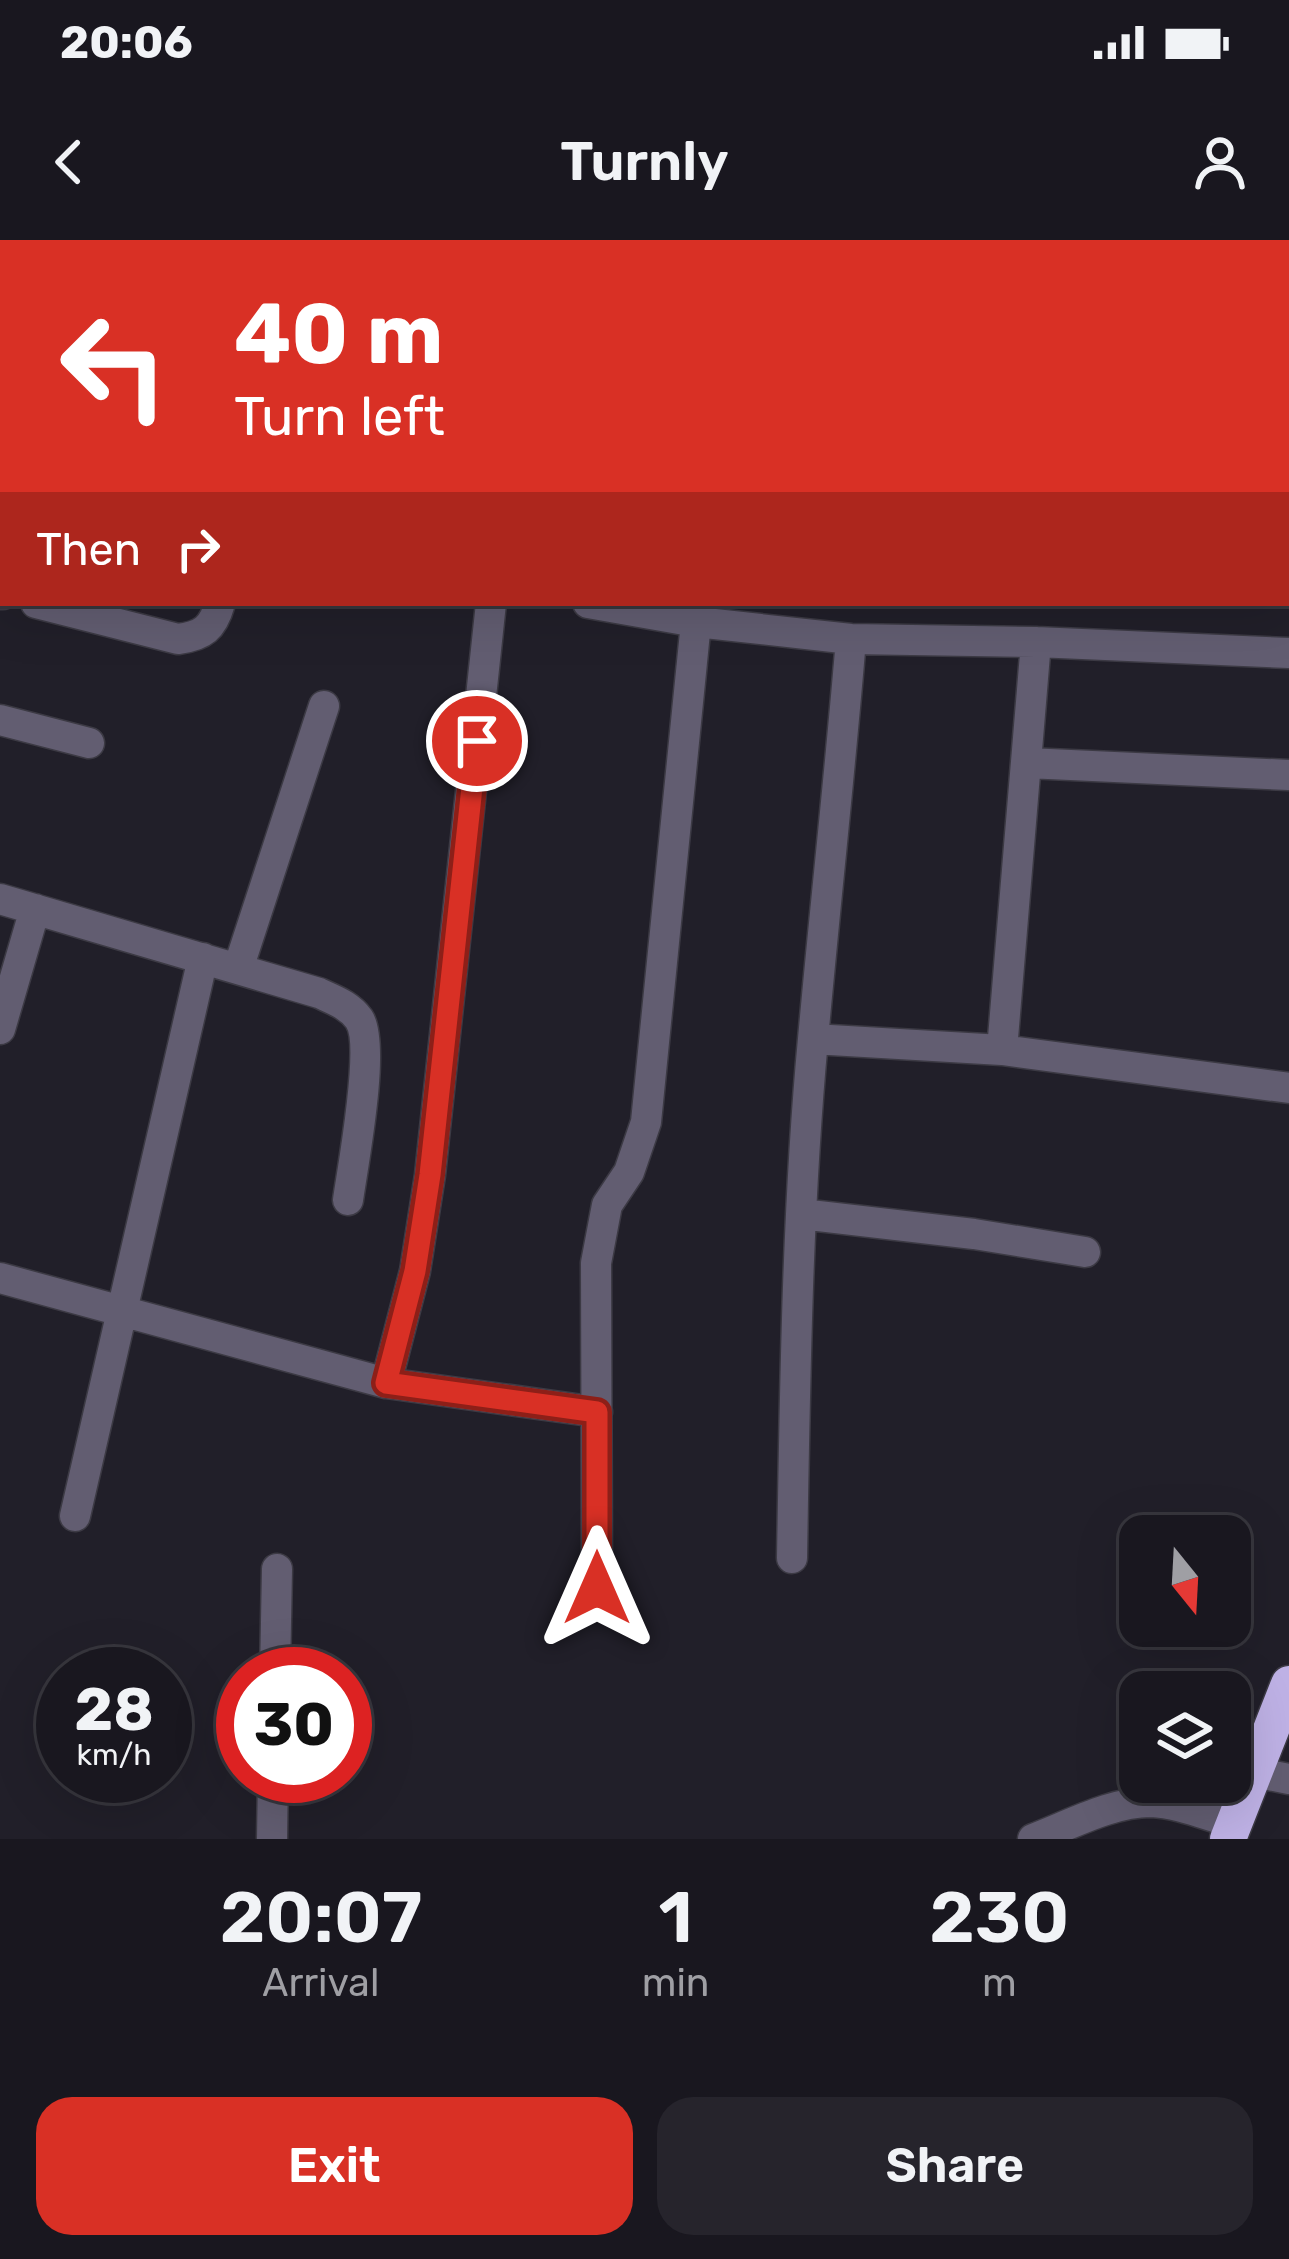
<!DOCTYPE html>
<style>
:root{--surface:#19171f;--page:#26242c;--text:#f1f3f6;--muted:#9f9fa4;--line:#37363d;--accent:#d93025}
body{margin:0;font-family:Rubik,sans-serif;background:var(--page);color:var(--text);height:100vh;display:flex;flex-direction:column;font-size:45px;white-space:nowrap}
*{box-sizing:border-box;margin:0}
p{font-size:39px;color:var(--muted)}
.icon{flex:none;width:66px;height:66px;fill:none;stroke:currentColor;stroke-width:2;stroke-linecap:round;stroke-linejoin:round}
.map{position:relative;height:1599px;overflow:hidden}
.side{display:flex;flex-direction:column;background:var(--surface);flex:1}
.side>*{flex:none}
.top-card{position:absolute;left:0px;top:0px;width:1290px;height:366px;box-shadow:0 12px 48px #0002,0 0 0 3px var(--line);background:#d93025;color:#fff;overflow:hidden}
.needle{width:78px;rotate:162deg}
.tools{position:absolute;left:1119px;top:1275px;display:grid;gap:24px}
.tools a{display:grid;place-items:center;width:132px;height:132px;border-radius:24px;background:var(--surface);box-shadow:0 12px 48px #0002,0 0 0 3px var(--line);font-size:60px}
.speed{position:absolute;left:36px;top:1407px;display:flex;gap:24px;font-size:60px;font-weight:700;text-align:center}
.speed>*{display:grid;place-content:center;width:156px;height:156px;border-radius:50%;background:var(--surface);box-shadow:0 12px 48px #0002,0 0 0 3px var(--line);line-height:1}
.speed small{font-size:30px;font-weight:400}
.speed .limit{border:18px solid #d22;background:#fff;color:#111}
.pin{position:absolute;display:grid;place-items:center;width:102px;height:102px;color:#fff;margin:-51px;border:6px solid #fff;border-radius:50%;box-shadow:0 3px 12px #0007}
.me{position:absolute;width:132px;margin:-66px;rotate:0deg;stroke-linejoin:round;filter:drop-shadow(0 0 9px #0008)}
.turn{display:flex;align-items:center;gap:42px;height:252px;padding:0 36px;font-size:54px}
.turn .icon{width:156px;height:156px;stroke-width:2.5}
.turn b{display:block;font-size:84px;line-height:102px}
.then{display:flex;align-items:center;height:114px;padding:0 36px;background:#0003;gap:24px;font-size:45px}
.eta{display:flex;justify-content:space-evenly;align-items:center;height:204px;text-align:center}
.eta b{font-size:72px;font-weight:600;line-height:84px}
.action{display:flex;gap:24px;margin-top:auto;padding:24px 36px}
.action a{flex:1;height:138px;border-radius:36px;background:var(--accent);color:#fff;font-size:48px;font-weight:600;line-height:138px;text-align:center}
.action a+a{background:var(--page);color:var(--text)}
.status{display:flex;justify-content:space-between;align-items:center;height:84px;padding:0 60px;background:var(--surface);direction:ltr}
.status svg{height:33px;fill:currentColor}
header{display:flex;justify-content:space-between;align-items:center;height:156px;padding:0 36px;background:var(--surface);font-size:54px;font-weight:600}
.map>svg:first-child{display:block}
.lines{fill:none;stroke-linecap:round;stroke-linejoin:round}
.minor-casing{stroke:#3c3a44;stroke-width:33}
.highway-casing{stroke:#3c3a44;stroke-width:39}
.minor{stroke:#625d71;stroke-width:30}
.highway{stroke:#beb1e5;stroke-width:36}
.route-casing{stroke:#8d1f18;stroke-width:30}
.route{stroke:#d93025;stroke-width:21}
</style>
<div class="status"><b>20:06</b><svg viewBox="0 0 49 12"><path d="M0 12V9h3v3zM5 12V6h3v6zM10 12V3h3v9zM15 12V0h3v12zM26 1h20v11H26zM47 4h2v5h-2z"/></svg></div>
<header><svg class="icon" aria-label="back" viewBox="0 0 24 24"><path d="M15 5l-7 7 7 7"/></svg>Turnly<svg class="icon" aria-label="person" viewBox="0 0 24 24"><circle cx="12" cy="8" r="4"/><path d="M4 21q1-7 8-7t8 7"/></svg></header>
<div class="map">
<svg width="1289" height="1599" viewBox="0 0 1289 1599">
<rect width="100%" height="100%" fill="#211f29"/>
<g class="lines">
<g class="minor-casing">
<path id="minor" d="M 109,3 L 110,0
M 237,3 L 238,0
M 788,3 L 789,0
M 0,22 L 3,22
M 0,235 L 3,236
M 1287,262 L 1289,262
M 0,354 L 3,354
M 36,363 L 178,399 C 203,396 213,388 220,363
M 588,363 L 696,382 L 851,399 L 1036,402 L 1289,413
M 0,480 L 89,503
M 1027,523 L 1289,535
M 0,659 L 319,753 C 334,760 349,765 359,779 C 376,804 353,925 348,960
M 238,729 L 324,466
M 0,789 L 35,669
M 813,799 L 1002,810 L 1289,848
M 1002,810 L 1036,402
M 801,974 L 974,994 L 1085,1012
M 0,1038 L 386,1143 L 597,1172
M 386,1143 L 415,1031 L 430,935 L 491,363
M 75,1276 L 203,718
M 792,1318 C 795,1145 797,971 813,799 C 825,666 840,533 851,399
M 597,1348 L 596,1023 L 607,965 L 629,932 L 646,882 L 696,382
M 275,1434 L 277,1329
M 1254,1532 L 1289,1539
M 272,1599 L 273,1536
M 1033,1599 C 1070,1585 1111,1562 1151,1562 C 1179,1563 1208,1576 1234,1583"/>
</g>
<g class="highway-casing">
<path id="highway" d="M 1228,1599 L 1289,1444"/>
</g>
<use href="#minor" class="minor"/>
<use href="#highway" class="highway"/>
</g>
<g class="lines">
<g class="route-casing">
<path id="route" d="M 477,501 L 430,935 L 415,1031 L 386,1143 L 597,1172 L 597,1348"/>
</g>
<use href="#route" class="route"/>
</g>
</svg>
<div class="tools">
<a><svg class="needle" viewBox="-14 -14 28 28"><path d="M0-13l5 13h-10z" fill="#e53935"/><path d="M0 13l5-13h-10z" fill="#9f9fa4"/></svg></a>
<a><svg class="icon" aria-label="layers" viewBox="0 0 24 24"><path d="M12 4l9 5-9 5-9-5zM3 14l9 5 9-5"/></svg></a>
</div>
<div class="speed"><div>28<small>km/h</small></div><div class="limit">30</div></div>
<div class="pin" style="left:477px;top:501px;background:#d93025"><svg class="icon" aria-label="arrive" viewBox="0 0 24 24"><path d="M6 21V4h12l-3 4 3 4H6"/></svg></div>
<svg class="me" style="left:597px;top:1348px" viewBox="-20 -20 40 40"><path d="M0-17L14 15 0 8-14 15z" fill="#d93025" stroke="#fff" stroke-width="4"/></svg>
<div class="top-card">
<div class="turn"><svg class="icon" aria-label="left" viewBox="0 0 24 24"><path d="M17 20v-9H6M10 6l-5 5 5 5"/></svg><div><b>40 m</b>Turn left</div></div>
<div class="then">Then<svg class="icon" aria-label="right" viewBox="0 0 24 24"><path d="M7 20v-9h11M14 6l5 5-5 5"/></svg></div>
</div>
</div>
<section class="side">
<div class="eta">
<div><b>20:07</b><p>Arrival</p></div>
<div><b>1</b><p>min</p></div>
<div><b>230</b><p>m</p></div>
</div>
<div class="action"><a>Exit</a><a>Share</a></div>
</section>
